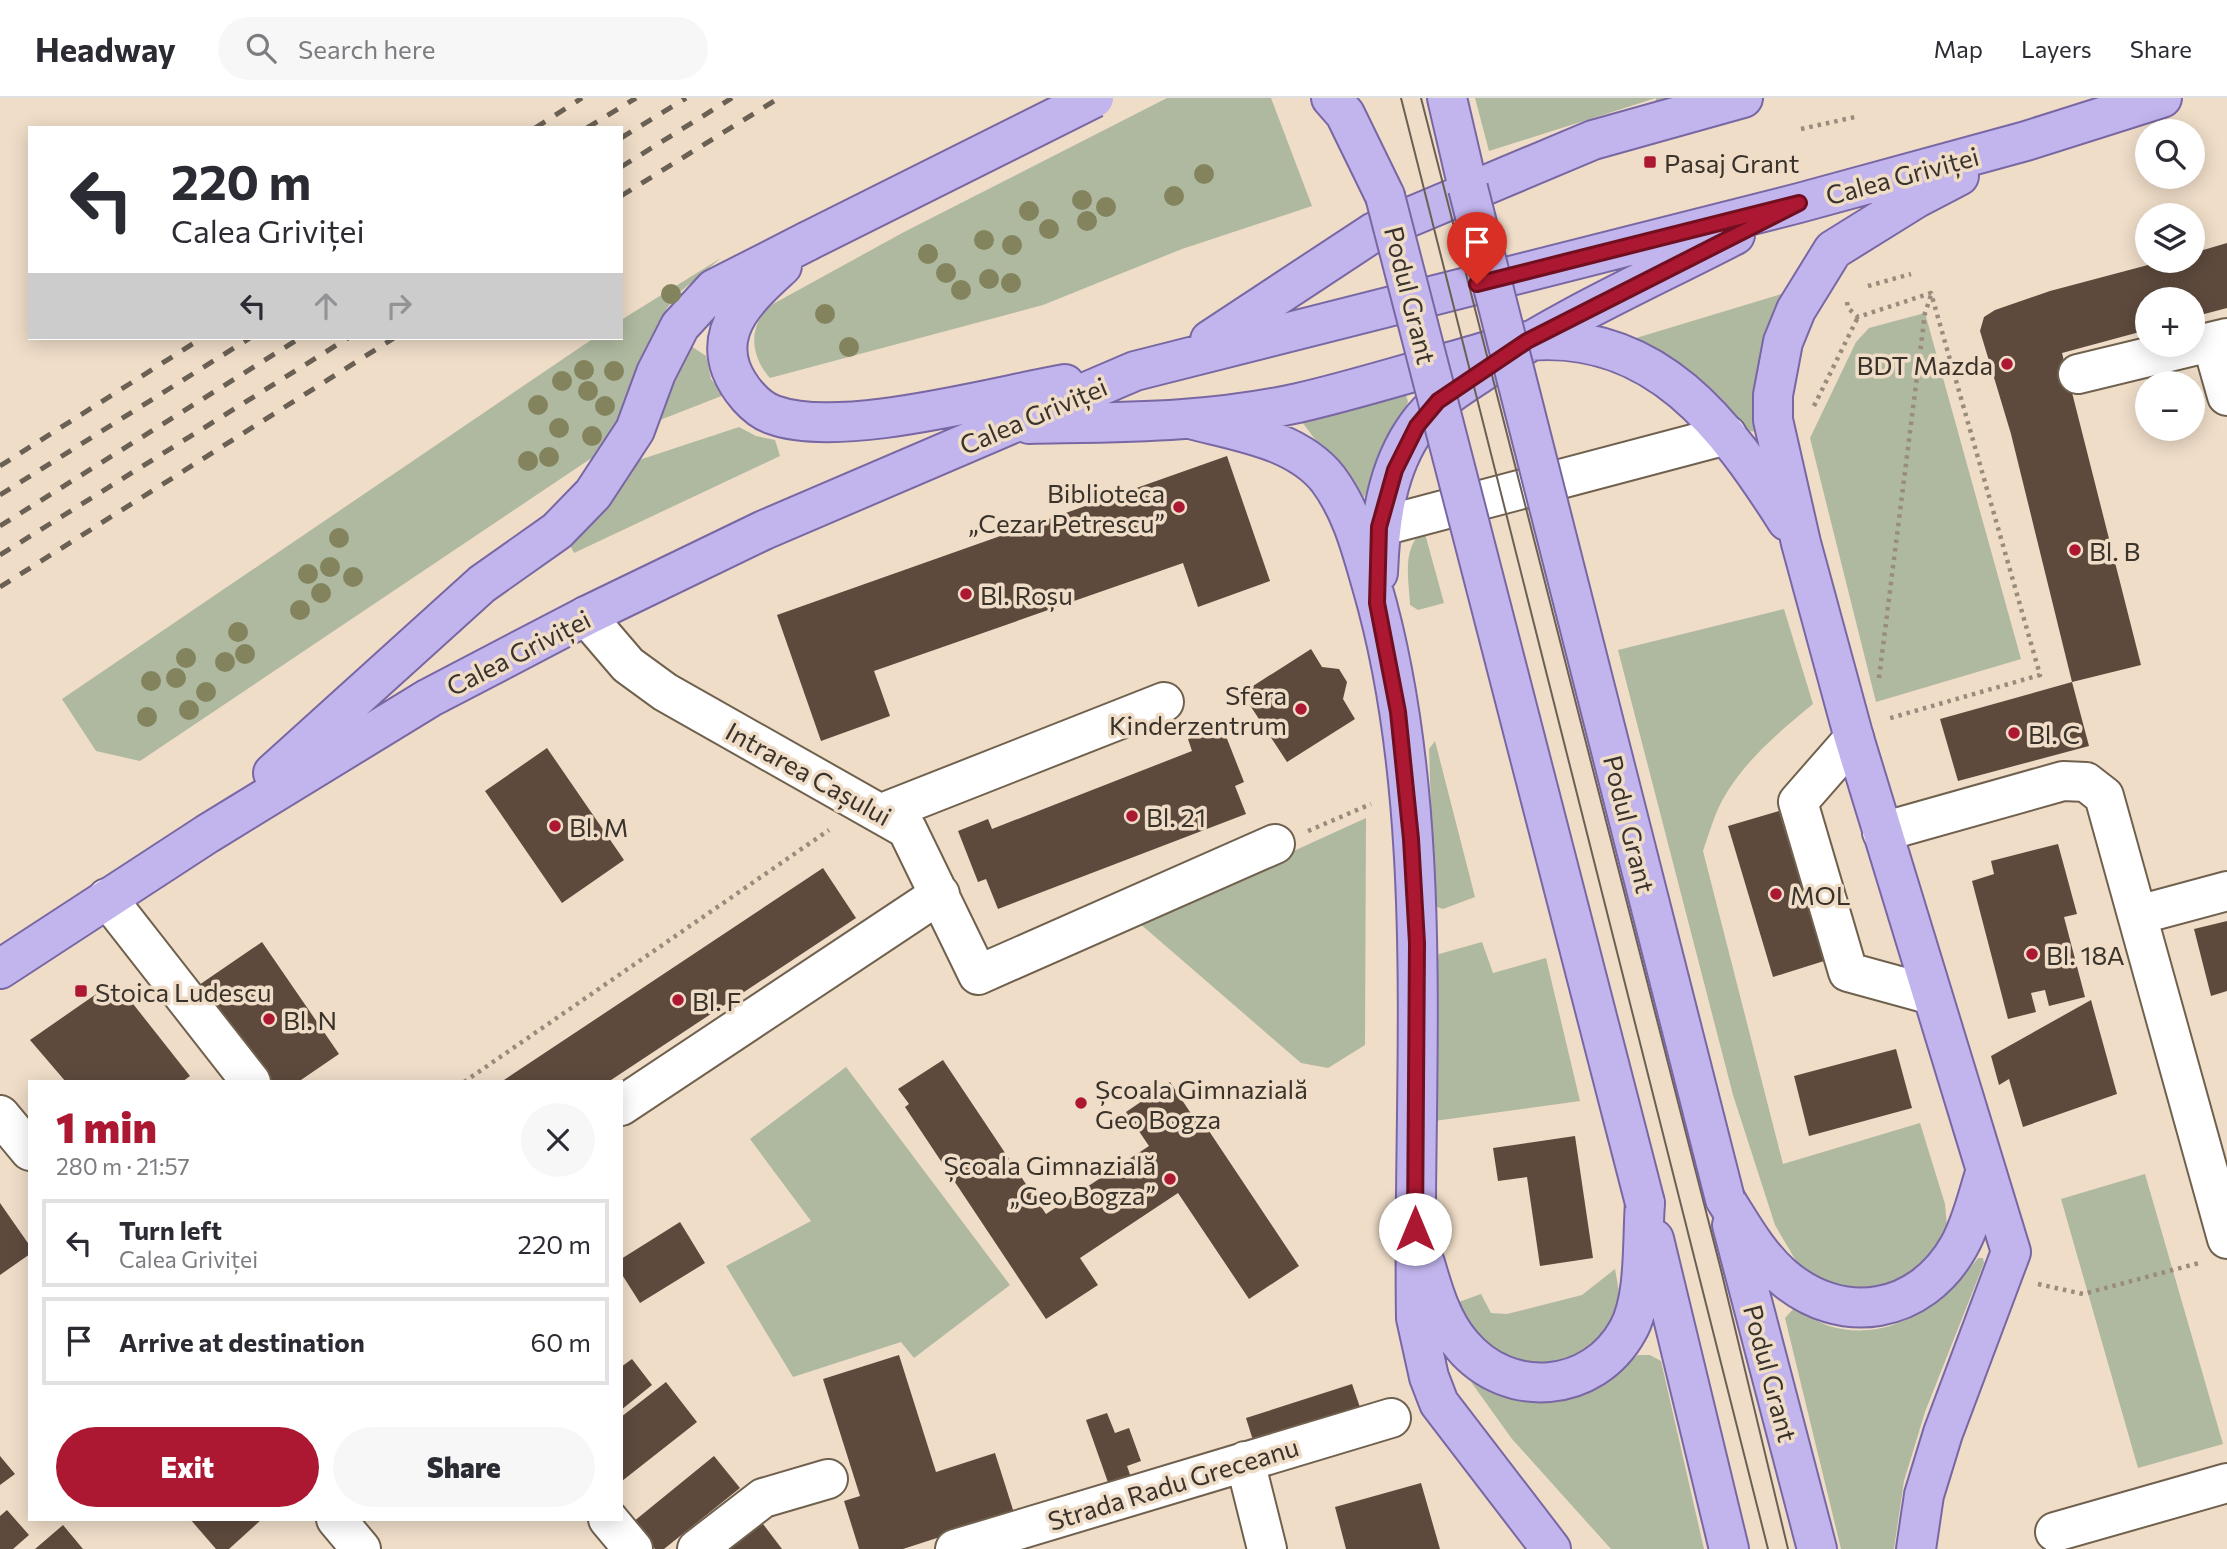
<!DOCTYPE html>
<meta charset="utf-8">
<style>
:root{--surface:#fff;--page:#f7f7f7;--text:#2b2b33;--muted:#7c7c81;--line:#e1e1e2;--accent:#ac1731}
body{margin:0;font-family:Commissioner,sans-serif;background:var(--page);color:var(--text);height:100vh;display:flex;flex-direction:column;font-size:26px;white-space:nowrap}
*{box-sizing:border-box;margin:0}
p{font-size:23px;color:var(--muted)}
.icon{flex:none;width:38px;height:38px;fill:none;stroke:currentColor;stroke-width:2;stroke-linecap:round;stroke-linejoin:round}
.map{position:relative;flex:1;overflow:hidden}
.side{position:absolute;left:28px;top:982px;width:595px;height:441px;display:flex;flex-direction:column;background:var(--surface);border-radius:0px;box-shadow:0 4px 18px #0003}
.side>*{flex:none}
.top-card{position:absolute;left:28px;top:28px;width:595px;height:214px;border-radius:0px;box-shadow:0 4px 18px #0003;background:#fff;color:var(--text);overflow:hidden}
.buttons{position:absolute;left:2135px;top:21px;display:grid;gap:14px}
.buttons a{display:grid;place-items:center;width:70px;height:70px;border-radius:50%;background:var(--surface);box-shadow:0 4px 18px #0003;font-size:35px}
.pin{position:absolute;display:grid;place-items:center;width:60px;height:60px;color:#fff;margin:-72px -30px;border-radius:50% 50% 50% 0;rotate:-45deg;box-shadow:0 0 7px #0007}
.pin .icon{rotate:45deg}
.me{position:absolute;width:77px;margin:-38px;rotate:0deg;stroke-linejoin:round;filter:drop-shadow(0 0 5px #0008)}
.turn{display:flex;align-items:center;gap:24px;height:147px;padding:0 28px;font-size:32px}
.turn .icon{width:91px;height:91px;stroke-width:2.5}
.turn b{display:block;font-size:49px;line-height:60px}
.lanes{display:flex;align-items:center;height:66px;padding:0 28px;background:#0003;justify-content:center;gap:35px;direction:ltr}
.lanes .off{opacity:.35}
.round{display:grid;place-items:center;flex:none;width:74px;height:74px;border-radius:37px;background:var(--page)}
.summary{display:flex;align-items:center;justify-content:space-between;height:119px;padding:0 28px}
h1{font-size:42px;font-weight:800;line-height:52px;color:var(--accent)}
.primary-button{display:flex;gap:14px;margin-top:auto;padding:14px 28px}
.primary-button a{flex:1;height:80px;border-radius:42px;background:var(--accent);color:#fff;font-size:28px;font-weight:800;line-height:80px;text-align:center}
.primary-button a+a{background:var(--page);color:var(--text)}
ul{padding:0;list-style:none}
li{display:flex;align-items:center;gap:21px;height:88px;margin:0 14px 10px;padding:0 14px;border:4px solid var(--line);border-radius:0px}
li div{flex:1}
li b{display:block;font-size:26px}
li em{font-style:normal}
header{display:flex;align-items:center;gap:42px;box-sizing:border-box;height:98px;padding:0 35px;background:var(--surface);border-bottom:2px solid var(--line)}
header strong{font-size:33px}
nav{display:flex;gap:38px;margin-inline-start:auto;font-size:24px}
.search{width:490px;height:63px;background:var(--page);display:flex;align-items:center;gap:18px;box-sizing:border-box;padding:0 24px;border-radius:38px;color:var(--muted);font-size:26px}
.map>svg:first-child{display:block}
.green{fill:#afb9a0}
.building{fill:#5e4a3d}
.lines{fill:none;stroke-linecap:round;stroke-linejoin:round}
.minor-casing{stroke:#70614e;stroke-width:42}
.major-casing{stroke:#7867a3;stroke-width:42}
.path{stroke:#998c7d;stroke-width:4.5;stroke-dasharray:3.5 5;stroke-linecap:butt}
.minor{stroke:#fff;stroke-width:38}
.major{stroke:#c2b5ee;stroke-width:38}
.tram{stroke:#6a6054;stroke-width:2}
.rail{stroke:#6a6054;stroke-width:5;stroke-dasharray:12 12;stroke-linecap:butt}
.major-bridge-casing{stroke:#7867a3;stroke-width:42;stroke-linecap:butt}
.major-bridge{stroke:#c2b5ee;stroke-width:38}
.tree{fill:#83845d}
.route-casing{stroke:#700f20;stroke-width:18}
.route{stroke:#ac1731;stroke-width:12}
.poi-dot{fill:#ac1731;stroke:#efddc8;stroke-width:2.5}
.labels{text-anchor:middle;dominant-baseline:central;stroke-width:7;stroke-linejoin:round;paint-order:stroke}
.poi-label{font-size:26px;fill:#3a332b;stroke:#efddc8;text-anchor:start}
.street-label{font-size:26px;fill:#3a332b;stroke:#efddc8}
</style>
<header>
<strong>Headway</strong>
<div class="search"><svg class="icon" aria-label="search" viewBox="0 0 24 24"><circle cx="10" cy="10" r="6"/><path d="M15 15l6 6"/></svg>Search here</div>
<nav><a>Map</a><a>Layers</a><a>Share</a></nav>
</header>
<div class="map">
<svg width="2227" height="1451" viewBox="0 0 2227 1451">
<rect width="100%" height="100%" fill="#efddc8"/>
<path class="green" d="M 1167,0 L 1271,0 L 1312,108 L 1182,151 L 1043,207 L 770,280 C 750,258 747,226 773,206 L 904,134 Z
M 1475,0 L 1689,0 L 1655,5 L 1656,0 L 1489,53 Z
M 721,160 L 681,193 L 667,210 L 649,245 L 639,278 L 605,351 L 140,663 L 96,653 L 62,601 L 594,240 L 621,240 L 621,222 Z
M 1785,195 L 1755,334 L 1750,333 L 1690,278 L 1636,240 Z
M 1925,215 L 2021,561 L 1876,604 L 1810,340 L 1856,244 L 1869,230 Z
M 691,248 L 706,258 L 711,281 L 724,297 L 660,322 L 675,281 Z
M 1406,297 L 1408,304 L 1362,404 L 1299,320 Z
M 739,329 L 756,338 L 775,342 L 780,358 L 574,455 L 568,443 L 636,363 Z
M 1424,432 L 1444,505 L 1418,512 L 1410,507 C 1409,481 1401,450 1424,432 Z
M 1784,511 L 1813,606 C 1779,634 1745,662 1723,701 C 1714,717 1709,736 1703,753 L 1783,1066 L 1920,1025 L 1945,1106 L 1947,1128 L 1941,1148 L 1928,1167 L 1874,1196 L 1821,1185 L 1799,1168 L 1775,1127 L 1733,997 L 1618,552 Z
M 1435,643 L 1475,799 L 1443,811 L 1437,809 L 1434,802 L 1429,651 Z
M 1366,720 L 1365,947 L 1328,970 L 1301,965 L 1138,824 Z
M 1482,844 L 1493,875 L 1546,860 L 1580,1003 L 1434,1023 L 1436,866 L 1439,856 Z
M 846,969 L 1010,1187 L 914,1260 L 901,1244 L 793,1279 L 726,1168 L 811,1123 L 750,1041 Z
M 2145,1076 L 2223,1346 L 2138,1370 L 2061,1101 Z
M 1978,1160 L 1983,1160 L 1984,1165 L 1925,1314 L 1904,1383 L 1894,1451 L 1841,1451 L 1785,1220 L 1795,1209 C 1806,1215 1817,1224 1829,1228 C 1891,1246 1943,1206 1978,1160 Z
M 1615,1171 C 1617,1183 1621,1197 1617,1208 C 1595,1277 1518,1278 1472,1234 C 1465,1227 1461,1214 1456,1205 L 1481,1196 L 1491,1215 L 1507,1216 L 1582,1197 Z
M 1638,1257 L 1650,1257 L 1661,1263 L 1704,1451 L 1611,1451 L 1512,1341 L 1471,1284 C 1549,1318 1573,1311 1638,1257 Z"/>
<path class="building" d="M 2227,145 L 2227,210 L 2193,219 L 2193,201 L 2147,201 L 2147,232 L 2062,255 L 2141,567 L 2072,584 L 2011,336 L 1980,233 L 1984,219 L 1995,212 L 2050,193 L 2163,163 L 2193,163 L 2193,155 Z
M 1227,358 L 1270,483 L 1198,509 L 1183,465 L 874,573 L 890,618 L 821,643 L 777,517 Z
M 1311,551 L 1322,569 L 1339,571 L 1347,584 L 1343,601 L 1355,621 L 1287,664 L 1242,595 Z
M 2072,584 L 2089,648 L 1958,683 L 1940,621 Z
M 1222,628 L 1244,684 L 1235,688 L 1246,716 L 998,811 L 986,781 L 978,784 L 958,733 L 988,721 L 992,731 L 1192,653 L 1188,641 Z
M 547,650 L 624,762 L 562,805 L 485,693 Z
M 1779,713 L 1824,863 L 1773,879 L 1728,728 Z
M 2058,746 L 2077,816 L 2064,819 L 2085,899 L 2049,908 L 2045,892 L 2031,895 L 2036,914 L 2008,921 L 1972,783 L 1994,776 L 1991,763 Z
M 823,770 L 856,820 L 608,984 L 501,984 Z
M 2227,823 L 2227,893 L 2211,898 L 2194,831 Z
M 262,844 L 339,956 L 298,984 L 266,984 L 199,887 Z
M 115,883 L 190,978 L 182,984 L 66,984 L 30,942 Z
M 2091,902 L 2117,996 L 2023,1029 L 2009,981 L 1999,987 L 1991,958 Z
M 1896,951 L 1912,1010 L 1809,1038 L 1794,978 Z
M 943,962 L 1046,1116 L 1149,1048 L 1126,1014 L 1170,984 L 1198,1026 L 1203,1024 L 1299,1168 L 1249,1201 L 1178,1095 L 1080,1160 L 1098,1187 L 1046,1221 L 905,1009 L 909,1006 L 898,991 Z
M 1575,1038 L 1593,1160 L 1540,1168 L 1527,1079 L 1498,1083 L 1493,1050 Z
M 0,1105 L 30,1148 L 30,1156 L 0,1177 Z
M 680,1124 L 705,1165 L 640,1205 L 621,1175 L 621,1161 Z
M 899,1257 L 936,1374 L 995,1355 L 1014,1415 L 903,1451 L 859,1451 L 844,1403 L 860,1398 L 823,1281 Z
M 632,1261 L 652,1287 L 621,1312 L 621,1269 Z
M 666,1284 L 697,1324 L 622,1383 L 621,1319 Z
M 1352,1286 L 1363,1318 L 1256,1352 L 1246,1320 Z
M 1107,1315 L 1115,1335 L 1129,1330 L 1141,1363 L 1127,1368 L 1133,1385 L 1111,1393 L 1086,1322 Z
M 0,1358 L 15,1376 L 0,1387 Z
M 714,1358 L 740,1390 L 664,1451 L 655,1451 L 633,1424 Z
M 1421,1385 L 1440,1451 L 1346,1451 L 1335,1409 Z
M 7,1412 L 29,1437 L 13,1451 L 0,1451 L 0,1418 Z
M 190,1421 L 262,1421 L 229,1451 L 216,1451 Z
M 760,1422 L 782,1451 L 721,1451 Z
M 63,1427 L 83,1451 L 35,1451 Z"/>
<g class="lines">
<g class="minor-casing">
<path id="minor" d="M 2212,245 L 2227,298
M 2078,276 L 2227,240
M 1379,429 L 1727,337
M 586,518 L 628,567 L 665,594 L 907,731 L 978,877 L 1275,746
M 1854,640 L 1798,704 L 1848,874 L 1932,897
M 882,715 L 1164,604
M 1882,734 L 2063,683 L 2086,684 L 2104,698 L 2227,1141
M 107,800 L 251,984
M 2138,817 L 2227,793
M 621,1008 L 940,796
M 0,1017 L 30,1053
M 1245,1363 L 1267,1451
M 336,1421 L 361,1451
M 608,1421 L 633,1451
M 2055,1434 L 2227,1385
M 697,1451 L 763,1400 L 828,1381
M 955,1451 L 1391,1320"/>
</g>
<g class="major-casing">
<path id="major" d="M 1331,0 L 1345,16 L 1385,98
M 1447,0 L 1468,90
M 782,168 C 753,195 715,227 731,271 C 738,289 755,311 774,317 C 840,341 992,299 1065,286
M 1210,242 L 1374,134 L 1593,42 L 1743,0
M 1194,322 C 1240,334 1297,342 1328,381 C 1352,413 1361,450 1372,488 C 1438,715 1412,984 1416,1220 L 1429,1279 L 1439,1305 L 1551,1451
M 1029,326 C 1122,324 1207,325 1298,305 C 1355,292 1411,274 1467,259 C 1487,254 1508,245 1528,243 C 1656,232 1726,327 1787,423
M 1378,475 C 1380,424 1386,371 1417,328 C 1434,304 1458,290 1482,274 C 1561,220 1650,181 1735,137
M 273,675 L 482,486 L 557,433 L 593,396 L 635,332 L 656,275 L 680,228 L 714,191 L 808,143
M 0,871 L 207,736 L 429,600 L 586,518 L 764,432 L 1135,273 L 1799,105 L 2026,43 L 2162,0
M 1725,1101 C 1742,1128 1758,1157 1782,1178 C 1842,1230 1921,1216 1959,1148 C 1972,1125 1978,1096 1986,1072
M 1732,1127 L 1817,1451
M 1654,1141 L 1729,1451
M 1425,1165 C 1433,1193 1442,1224 1462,1247 C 1508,1302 1593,1296 1628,1232 C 1646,1200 1642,1142 1645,1105
M 1916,1451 L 1924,1397 L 1943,1335 L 2011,1154 L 1854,640 L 1801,445 L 1773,322 L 1773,297 L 1783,244 L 1796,212 L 1833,152 L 1915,101 L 1959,78"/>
</g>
<path class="path" d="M 1801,31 L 1855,19
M 1868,188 L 1911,176
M 1847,204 L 1848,210 L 1858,219 L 1931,195 L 2040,577 L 1887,621
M 1814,308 L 1858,219
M 1879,580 L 1925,215 L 1931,197
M 1308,733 L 1371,706
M 464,984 L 829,732
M 2038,1186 L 2083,1196 L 2199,1165"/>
<use href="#minor" class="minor"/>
<use href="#major" class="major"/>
<path class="tram" d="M 1401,0 L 1768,1451
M 1421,0 L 1721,1172 L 1788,1451"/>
<path class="rail" d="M 535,30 L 582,0
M 587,30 L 636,0
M 621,40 L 686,0
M 621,69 L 732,0
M 621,98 L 779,0
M 0,368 L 202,240
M 0,397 L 250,240
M 0,428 L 300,240
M 0,457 L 348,240
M 0,489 L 394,240"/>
<g class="major-bridge-casing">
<path id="major-bridge" d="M 1468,90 L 1725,1101
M 1385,98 L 1645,1105
M 808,143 L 1094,0"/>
</g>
<use href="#major-bridge" class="major-bridge"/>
</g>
<g class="tree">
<circle cx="1204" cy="76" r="10"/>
<circle cx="1174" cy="98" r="10"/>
<circle cx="1082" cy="102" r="10"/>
<circle cx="1106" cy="109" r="10"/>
<circle cx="1029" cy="113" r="10"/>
<circle cx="1087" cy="123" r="10"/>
<circle cx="1049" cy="131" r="10"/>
<circle cx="984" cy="142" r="10"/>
<circle cx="1012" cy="147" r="10"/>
<circle cx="928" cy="156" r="10"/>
<circle cx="946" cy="175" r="10"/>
<circle cx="989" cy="181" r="10"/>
<circle cx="1011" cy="185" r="10"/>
<circle cx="961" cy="192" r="10"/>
<circle cx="671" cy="196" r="10"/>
<circle cx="825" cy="216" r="10"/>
<circle cx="849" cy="249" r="10"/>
<circle cx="584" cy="272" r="10"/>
<circle cx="614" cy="273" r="10"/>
<circle cx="562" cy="283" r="10"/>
<circle cx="588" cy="293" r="10"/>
<circle cx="538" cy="307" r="10"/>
<circle cx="605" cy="308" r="10"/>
<circle cx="559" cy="330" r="10"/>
<circle cx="592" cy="338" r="10"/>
<circle cx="549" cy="359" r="10"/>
<circle cx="528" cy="363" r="10"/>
<circle cx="339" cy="440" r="10"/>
<circle cx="330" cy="469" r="10"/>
<circle cx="308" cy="476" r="10"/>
<circle cx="353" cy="479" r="10"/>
<circle cx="321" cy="495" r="10"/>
<circle cx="300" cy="512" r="10"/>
<circle cx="238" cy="534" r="10"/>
<circle cx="245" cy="556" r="10"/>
<circle cx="186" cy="560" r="10"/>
<circle cx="225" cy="564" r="10"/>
<circle cx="176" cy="580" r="10"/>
<circle cx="151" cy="583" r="10"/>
<circle cx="206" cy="594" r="10"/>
<circle cx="189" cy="612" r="10"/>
<circle cx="147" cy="619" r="10"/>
</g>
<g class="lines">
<g class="route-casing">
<path id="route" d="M 1415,1131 L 1417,845 L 1411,741 L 1398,614 L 1377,505 L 1379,429 L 1395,372 L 1417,328 L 1438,303 L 1527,243 L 1799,105 L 1477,186"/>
</g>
<use href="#route" class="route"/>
</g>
<g class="poi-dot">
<rect x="1643" y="57" width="14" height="14" rx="3.5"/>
<circle cx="2007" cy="266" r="7"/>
<circle cx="1179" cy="409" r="7"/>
<circle cx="2075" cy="452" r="7"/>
<circle cx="966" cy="496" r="7"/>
<circle cx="1301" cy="611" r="7"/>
<circle cx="2014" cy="635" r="7"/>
<circle cx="1132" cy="718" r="7"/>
<circle cx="555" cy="728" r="7"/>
<circle cx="1776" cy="796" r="7"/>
<circle cx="2032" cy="856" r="7"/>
<rect x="74" y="886" width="14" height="14" rx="3.5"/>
<circle cx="678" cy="902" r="7"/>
<circle cx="269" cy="921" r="7"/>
<circle cx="1081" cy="1005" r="7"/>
<circle cx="1170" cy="1081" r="7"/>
</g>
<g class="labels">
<g class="poi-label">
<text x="1664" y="64">Pasaj Grant</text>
<text x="1993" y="266" text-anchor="end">BDT Mazda</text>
<text x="1165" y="394" text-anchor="end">Biblioteca<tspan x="1165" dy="30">„Cezar Petrescu”</tspan></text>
<text x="2089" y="452">Bl. B</text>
<text x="980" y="496">Bl. Roșu</text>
<text x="1287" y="596" text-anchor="end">Sfera<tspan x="1287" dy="30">Kinderzentrum</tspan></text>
<text x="2028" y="635">Bl. C</text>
<text x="1146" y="718">Bl. 21</text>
<text x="569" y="728">Bl. M</text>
<text x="1790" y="796">MOL</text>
<text x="2046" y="856">Bl. 18A</text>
<text x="95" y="893">Stoica Ludescu</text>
<text x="692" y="902">Bl. F</text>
<text x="283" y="921">Bl. N</text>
<text x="1095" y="990">Școala Gimnazială<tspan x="1095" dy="30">Geo Bogza</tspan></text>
<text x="1156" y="1066" text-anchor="end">Școala Gimnazială<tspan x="1156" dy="30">„Geo Bogza”</tspan></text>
</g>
<g class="street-label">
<text transform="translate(1902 77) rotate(-15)">Calea Griviței</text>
<text transform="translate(1411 197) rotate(76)">Podul Grant</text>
<text transform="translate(1033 317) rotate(-23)">Calea Griviței</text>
<text transform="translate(518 554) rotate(-27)">Calea Griviței</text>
<text transform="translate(809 675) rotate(29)">Intrarea Cașului</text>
<text transform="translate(1630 726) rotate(76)">Podul Grant</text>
<text transform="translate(1771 1275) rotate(75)">Podul Grant</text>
<text transform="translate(1173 1385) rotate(-17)">Strada Radu Greceanu</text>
</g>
</g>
</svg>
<div class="buttons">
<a><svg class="icon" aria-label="search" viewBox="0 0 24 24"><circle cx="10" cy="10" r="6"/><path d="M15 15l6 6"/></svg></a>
<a><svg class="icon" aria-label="layers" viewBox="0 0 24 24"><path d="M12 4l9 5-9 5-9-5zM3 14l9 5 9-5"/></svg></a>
<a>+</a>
<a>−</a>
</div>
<div class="pin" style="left:1477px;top:186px;background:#d93025"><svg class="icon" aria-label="arrive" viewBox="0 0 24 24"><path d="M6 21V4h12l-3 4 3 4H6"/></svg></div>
<svg class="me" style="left:1415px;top:1131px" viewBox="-20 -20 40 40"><circle r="19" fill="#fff"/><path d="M0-13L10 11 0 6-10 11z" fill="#ac1731"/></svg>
<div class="top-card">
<div class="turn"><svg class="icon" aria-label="left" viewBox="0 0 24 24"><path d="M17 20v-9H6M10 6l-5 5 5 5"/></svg><div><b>220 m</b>Calea Griviței</div></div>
<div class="lanes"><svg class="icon" aria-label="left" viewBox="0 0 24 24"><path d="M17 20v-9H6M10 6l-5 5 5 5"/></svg><svg class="icon off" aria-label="ahead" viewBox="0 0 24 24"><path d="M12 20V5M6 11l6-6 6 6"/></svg><svg class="icon off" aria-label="right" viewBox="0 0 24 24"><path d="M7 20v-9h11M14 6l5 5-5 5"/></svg></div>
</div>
<section class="side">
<div class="summary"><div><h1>1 min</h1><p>280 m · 21:57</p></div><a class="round"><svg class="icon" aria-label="close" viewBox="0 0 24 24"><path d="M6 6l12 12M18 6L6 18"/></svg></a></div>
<ul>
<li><svg class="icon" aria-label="left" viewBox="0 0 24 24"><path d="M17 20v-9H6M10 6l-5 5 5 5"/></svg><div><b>Turn left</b><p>Calea Griviței</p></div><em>220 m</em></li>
<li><svg class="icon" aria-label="arrive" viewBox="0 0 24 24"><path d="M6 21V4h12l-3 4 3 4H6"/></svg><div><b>Arrive at destination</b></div><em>60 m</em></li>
</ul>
<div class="primary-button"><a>Exit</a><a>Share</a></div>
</section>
</div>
